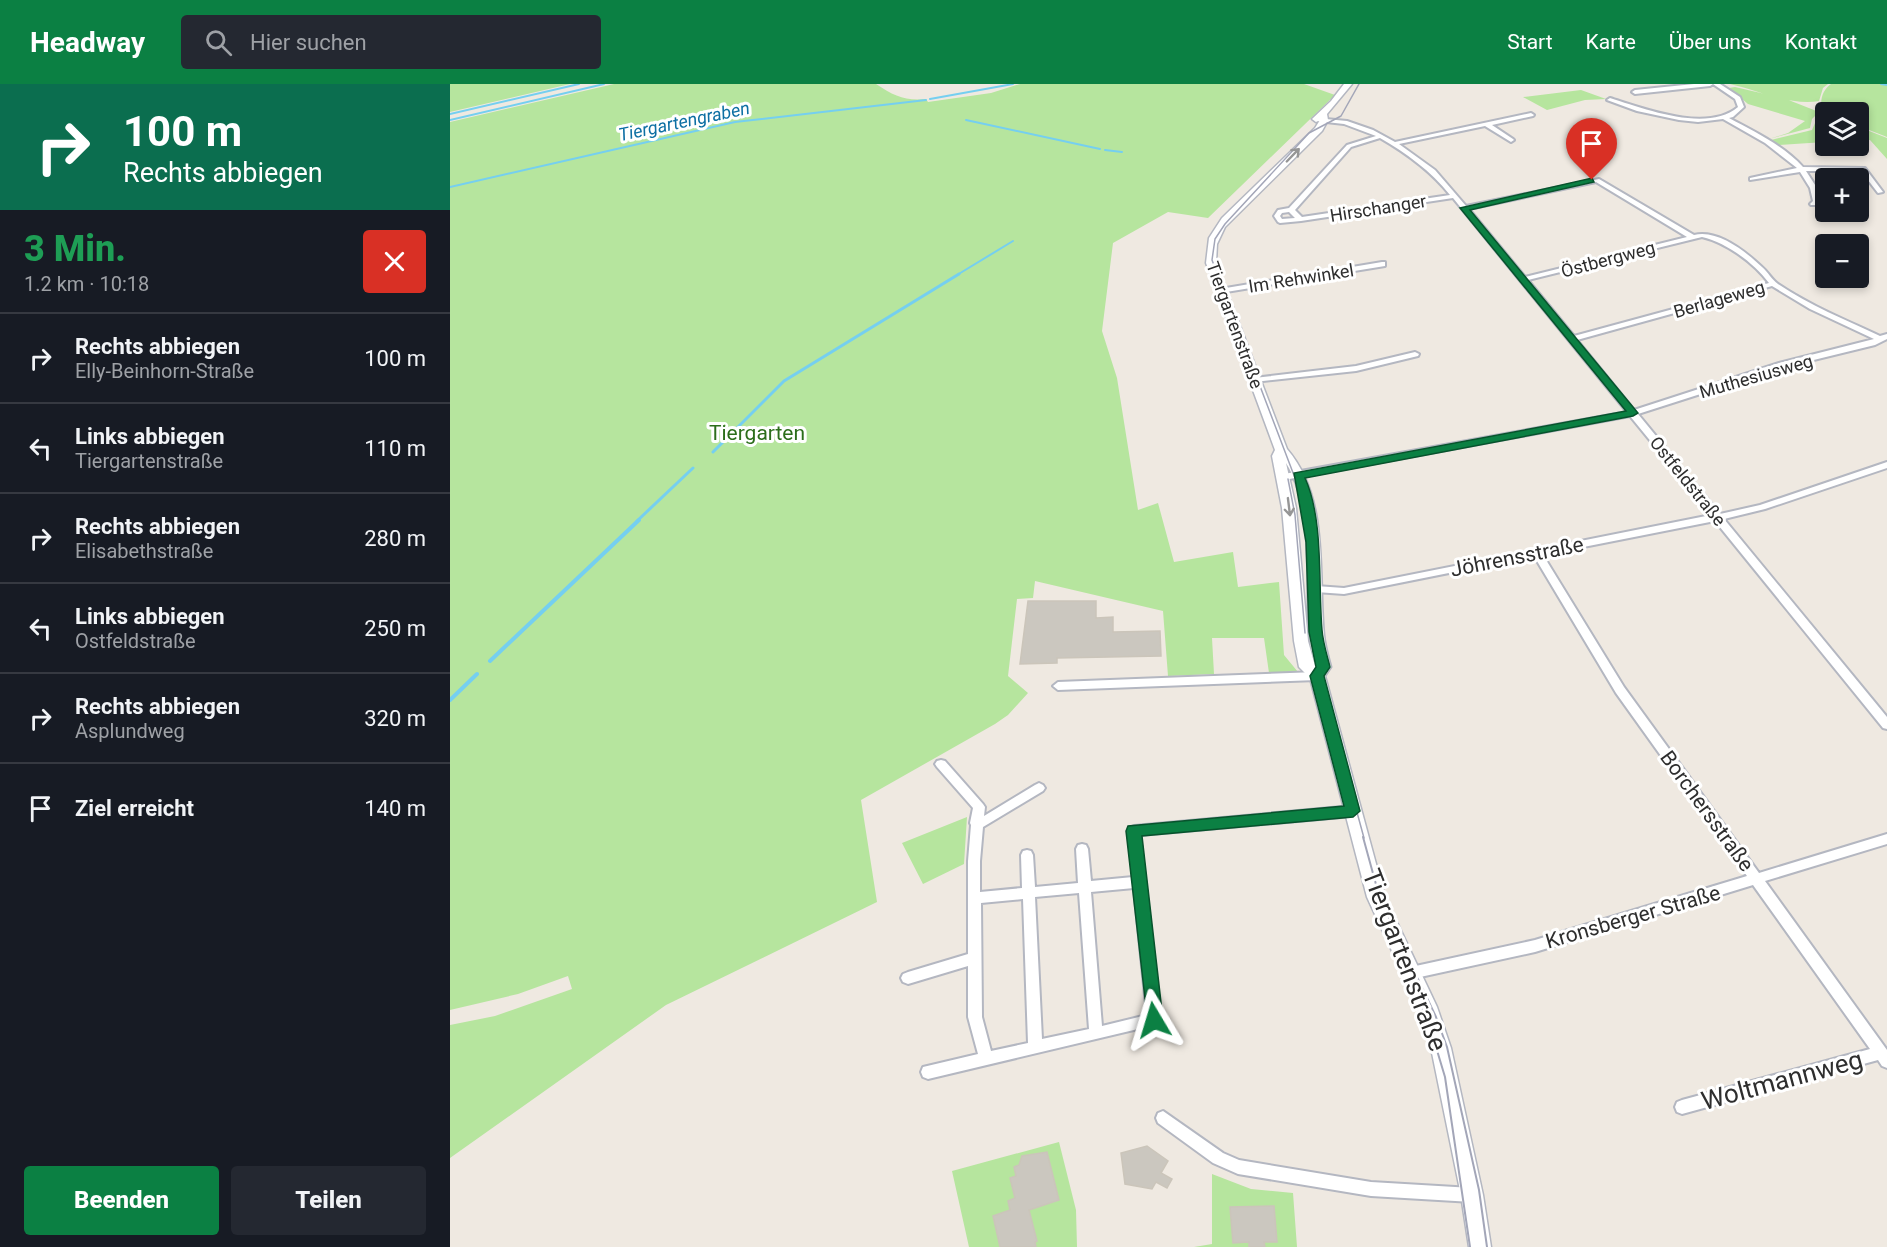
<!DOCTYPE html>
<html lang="de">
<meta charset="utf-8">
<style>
:root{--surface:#171b24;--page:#242831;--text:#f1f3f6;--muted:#9ea1a6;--line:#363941;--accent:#0b8043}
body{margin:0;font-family:Roboto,sans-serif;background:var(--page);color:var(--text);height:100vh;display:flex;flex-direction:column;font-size:22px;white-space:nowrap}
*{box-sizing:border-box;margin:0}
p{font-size:20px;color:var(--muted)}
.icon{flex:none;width:33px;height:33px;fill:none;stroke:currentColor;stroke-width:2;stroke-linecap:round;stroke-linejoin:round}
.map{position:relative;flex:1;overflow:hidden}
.sheet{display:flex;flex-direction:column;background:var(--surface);width:450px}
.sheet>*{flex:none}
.hud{background:#0b6e4f;color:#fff;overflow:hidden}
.controls{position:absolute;left:1365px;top:18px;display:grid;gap:12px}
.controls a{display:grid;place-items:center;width:54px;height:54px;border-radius:6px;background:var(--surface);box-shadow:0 3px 9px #0003;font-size:30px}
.pin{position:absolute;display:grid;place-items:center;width:51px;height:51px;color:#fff;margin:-62px -26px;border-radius:50% 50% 50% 0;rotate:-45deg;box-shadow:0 0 6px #0007}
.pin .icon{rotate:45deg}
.me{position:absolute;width:66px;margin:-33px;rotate:353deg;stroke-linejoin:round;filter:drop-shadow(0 0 4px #0008)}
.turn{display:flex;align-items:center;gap:21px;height:126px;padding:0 24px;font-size:27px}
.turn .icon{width:78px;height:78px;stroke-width:2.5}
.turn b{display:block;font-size:42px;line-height:51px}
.round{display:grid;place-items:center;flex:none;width:63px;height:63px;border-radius:6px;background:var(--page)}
.head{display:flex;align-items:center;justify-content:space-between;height:102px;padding:0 24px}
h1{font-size:36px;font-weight:800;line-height:45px;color:#1e9e55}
.primary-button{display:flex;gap:12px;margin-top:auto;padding:12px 24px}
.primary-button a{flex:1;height:69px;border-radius:6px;background:var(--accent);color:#fff;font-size:24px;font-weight:800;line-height:69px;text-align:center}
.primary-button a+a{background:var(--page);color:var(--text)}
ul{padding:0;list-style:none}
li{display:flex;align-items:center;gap:18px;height:90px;padding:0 24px;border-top:2px solid var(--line)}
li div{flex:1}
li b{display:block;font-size:22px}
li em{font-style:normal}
header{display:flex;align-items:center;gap:36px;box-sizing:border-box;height:84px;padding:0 30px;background:var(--accent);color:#fff}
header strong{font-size:28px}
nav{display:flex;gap:33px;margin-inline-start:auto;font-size:21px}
.search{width:420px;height:54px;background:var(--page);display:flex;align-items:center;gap:15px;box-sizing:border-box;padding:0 21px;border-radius:6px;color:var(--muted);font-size:22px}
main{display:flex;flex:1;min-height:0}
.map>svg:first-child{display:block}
.green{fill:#b6e59e}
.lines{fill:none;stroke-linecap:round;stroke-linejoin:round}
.stream-far2{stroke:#75cff0;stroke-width:2}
.stream-far1{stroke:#75cff0;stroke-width:3}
.stream{stroke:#75cff0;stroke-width:4}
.building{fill:#cbc7bf;stroke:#cbc5ba;stroke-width:1.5}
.street-casing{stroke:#b4b7c1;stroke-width:4}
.secondary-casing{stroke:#b4b7c1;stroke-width:3}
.street{fill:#fff;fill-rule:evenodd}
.secondary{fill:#fff;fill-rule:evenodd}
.tram-far1{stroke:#a3a6b8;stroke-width:1.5}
.tram{stroke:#a3a6b8;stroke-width:2}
.oneway{stroke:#969696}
.route{fill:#0b8043;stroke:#07532c;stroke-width:1.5}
.labels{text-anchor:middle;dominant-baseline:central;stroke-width:6;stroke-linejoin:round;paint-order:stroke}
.far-water-label{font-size:18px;font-style:italic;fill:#0d6fa3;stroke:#fff}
.far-street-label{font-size:18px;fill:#2e2e2e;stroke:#fff}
.park-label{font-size:21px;fill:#2c6e1b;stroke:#fff}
.street-label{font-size:21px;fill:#2e2e2e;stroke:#fff}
.near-street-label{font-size:26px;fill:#2e2e2e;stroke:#fff}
</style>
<header>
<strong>Headway</strong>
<div class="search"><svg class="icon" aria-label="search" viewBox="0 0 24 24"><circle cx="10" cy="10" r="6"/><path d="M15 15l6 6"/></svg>Hier suchen</div>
<nav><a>Start</a><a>Karte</a><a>Über uns</a><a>Kontakt</a></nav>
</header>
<main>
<section class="sheet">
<div class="hud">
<div class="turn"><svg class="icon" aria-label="right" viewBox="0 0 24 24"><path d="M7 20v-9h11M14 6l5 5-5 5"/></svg><div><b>100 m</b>Rechts abbiegen</div></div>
</div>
<div class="head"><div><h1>3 Min.</h1><p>1.2 km · 10:18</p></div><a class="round" style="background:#d93025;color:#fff"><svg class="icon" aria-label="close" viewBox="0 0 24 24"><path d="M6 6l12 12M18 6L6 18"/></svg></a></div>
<ul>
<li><svg class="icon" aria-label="right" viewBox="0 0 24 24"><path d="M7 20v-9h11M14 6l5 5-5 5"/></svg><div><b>Rechts abbiegen</b><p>Elly-Beinhorn-Straße</p></div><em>100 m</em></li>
<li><svg class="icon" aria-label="left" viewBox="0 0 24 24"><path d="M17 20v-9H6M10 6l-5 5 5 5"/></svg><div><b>Links abbiegen</b><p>Tiergartenstraße</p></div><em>110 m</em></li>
<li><svg class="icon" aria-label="right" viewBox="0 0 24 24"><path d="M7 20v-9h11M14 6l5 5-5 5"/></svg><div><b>Rechts abbiegen</b><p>Elisabethstraße</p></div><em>280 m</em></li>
<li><svg class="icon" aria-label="left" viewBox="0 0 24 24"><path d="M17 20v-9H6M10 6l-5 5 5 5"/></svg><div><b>Links abbiegen</b><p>Ostfeldstraße</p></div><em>250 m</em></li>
<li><svg class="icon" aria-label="right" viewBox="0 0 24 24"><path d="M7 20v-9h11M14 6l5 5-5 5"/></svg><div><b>Rechts abbiegen</b><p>Asplundweg</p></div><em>320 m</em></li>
<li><svg class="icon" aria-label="arrive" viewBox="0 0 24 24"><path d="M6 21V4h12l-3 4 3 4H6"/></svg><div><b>Ziel erreicht</b></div><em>140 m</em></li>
</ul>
<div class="primary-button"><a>Beenden</a><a>Teilen</a></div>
</section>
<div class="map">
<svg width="1437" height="1163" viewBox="0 0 1437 1163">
<rect width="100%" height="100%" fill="#efe9e1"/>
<path class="green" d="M 0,0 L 120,0 L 0,28 Z
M 164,0 L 426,0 C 444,12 455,17 476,15 L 478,18 L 541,9 L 570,0 L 854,0 L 885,11 L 758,134 L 718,128 L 663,159 L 652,247 L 667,294 L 688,426 L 708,419 L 724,478 L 783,468 L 788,503 L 829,498 L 834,571 L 848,588 L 819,589 L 814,554 L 762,554 L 764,590 L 718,592 L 713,527 L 585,497 L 583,514 L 567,515 L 558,592 L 578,609 L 558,631 L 545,640 L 411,716 L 427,818 L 216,921 L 0,1074 L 0,941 L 45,932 L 122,905 L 118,892 L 68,910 L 0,926 L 0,38 Z
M 1280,0 L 1378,0 L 1373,4 L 1369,17 C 1341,22 1307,6 1280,0 Z
M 1381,0 L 1437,0 L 1437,53 L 1409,42 L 1408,28 L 1373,28 C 1369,18 1372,6 1381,0 Z
M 1285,3 L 1336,15 L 1369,28 L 1362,35 L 1360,44 L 1319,55 L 1338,49 L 1355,37 L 1298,20 L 1279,4 Z
M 1131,6 L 1156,15 L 1135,16 L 1097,26 L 1073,13 Z
M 1369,30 L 1375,30 L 1375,58 L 1329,61 L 1321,56 L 1362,46 Z
M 1409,43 L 1437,54 L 1437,75 L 1420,56 L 1409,57 Z
M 517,733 L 514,780 L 473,800 L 452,759 Z
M 609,1058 L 626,1126 L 627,1163 L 519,1163 L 502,1087 Z
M 762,1090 L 801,1105 L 843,1109 L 847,1163 L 744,1163 L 762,1160 Z"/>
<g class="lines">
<path class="stream-far2" d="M 1431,0 L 1437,1
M 480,15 L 563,0
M 0,30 L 129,0
M 0,36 L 154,0
M 516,36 L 650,65
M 655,66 L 672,68
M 0,103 L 285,38 L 476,16
M 507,191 L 563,157"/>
<path class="stream-far1" d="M 263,368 L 334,297 L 509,190
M 187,437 L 243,384"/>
<path class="stream" d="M 40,577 L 189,436
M 0,616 L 27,590"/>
</g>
<path class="building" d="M 578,517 L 646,517 L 646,534 L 663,533 L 663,548 L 710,547 L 711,572 L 607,574 L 607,579 L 570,580 Z
M 697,1062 L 718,1077 L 711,1089 L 722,1095 L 717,1104 L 706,1098 L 702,1105 L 675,1100 L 671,1069 Z
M 597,1068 L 609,1116 L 579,1126 L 587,1157 L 585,1158 L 586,1163 L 550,1163 L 543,1132 L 560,1126 L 558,1117 L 565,1114 L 560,1094 L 566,1092 L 564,1083 L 569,1081 L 572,1072 Z
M 824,1122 L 827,1158 L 814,1158 L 815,1163 L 799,1163 L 799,1158 L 783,1159 L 780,1123 Z"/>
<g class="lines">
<g class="street-casing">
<path id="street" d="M 1244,0 L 1263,0 L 1260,2 L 1185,10 L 1182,8 L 1185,6 Z
M 1263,0 L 1270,0 L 1290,13 L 1294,23 L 1283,33 L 1279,34 C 1305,48 1333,61 1353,83 L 1415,84 L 1433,108 L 1428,109 L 1411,87 L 1356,87 L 1367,104 L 1369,118 L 1365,121 L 1361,121 L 1360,120 L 1363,117 L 1360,104 L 1350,88 L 1300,96 L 1300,94 L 1347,84 L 1315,59 L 1273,35 L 1248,38 L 1229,36 L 1187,27 L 1157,16 L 1160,14 C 1195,25 1257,49 1288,23 L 1285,15 Z
M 1081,29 L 1084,31 L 1083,32 L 1042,41 L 1063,55 L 1064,56 L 1061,58 L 1035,42 L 949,60 L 985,86 L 1016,122 L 1149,95 L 1244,151 C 1268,145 1296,168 1312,183 C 1318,188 1322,196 1328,200 C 1359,221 1396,236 1430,252 L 1437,250 L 1437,255 L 1425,261 L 1335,283 L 1188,330 L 1270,430 L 1310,421 L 1437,378 L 1437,384 L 1315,425 L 1274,435 L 1437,633 L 1437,645 L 1433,644 L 1265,437 L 1093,471 L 1174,603 L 1309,789 L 1437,750 L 1437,760 L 1315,797 L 1437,966 L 1437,984 L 1432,982 L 1428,976 L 1232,1030 L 1227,1028 L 1225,1023 L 1227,1018 L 1232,1016 L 1420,965 L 1303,801 L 1085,868 L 961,895 L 956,893 L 954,889 L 956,885 L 961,883 L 1085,856 L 1297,792 L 1166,609 L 1084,472 L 894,510 L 866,508 L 861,505 L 866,502 L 894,504 L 1261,431 L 1180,332 L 834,396 L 830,393 L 834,390 L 1177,328 L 1003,114 L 851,137 L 830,139 L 828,138 L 824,132 L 828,126 L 839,124 L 897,61 L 926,52 L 894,40 L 867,37 L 864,35 L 865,34 L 897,37 L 923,46 L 945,58 ZM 930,54 C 956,69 981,87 1000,111 L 852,133 L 845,126 L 901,63 ZM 1146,98 L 1237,153 L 1075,193 L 1019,125 ZM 839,128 L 845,134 L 832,135 L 830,132 L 832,129 ZM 1252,153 C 1277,159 1304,179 1319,199 L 1124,252 L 1078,196 ZM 1322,202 L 1360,225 L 1424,255 L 1329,279 L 1184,326 L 1127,256 Z
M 932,178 L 935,178 L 935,182 L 770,209 L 766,207 L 770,205 Z
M 965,268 L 969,270 L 968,272 L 906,287 L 804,298 L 800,296 L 804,294 L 906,282 Z
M 867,588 L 872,592 L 867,596 L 608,606 L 603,602 L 608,598 Z
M 491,676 L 495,677 L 533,720 L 535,723 L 534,732 L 585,701 L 589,699 L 593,701 L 595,704 L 593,707 L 533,743 L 530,777 L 530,808 L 572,804 L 571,771 L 573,767 L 577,766 L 581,767 L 583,771 L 585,803 L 628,799 L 626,765 L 628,761 L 632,760 L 636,761 L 638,765 L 641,797 L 683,793 L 678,747 L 680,744 L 684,742 L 903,722 L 907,724 L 909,727 L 907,730 L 903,732 L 690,751 L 711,936 L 709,940 L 478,995 L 473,993 L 471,988 L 473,983 L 528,970 L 518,933 L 518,882 L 458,900 L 453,898 L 451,894 L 453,890 L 458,888 L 518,870 L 518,777 L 521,741 L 520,739 L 523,724 L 487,683 L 485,680 L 487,677 ZM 684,804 L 697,931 L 652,942 L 641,808 ZM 629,809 L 639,945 L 592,955 L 585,813 ZM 573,815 L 578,959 L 541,967 L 532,933 L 531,819 Z
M 713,1027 L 773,1069 L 789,1076 L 921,1098 L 1022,1104 L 1027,1106 L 1029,1111 L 1027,1116 L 1022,1118 L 921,1112 L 788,1090 L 763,1079 L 708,1039 L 706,1034 L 708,1029 Z"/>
</g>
<g class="secondary-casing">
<path id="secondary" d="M 894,0 L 902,0 L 877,30 L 878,36 L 872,47 L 775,143 L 767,160 L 766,179 L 837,365 C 880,415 868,490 874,551 C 875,562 878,572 881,583 L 875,592 L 935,813 L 987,923 L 1001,964 L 1033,1111 L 1041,1163 L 1019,1163 L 1011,1111 L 981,964 L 968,923 L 917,813 L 860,594 L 849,583 L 844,557 L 832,424 L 822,372 L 825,366 L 756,179 L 759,154 L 772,134 L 865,44 L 870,36 L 866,38 L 862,35 L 881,17 ZM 836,379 C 865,425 855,498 859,550 C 860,561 863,571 865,582 L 858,557 L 846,424 Z"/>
</g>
<use href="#street" class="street"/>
<use href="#secondary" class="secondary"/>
<path class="tram-far1" d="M 909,0 L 891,32 L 859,49 L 775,140 L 765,155 L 762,176 L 853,415 L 861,498 L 863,567 L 914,754
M 838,395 L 845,431 L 855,549"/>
<path class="tram" d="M 913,753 L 930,815 L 986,933 L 997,963 L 1029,1106 L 1037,1163
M 965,907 L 980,943 L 995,993 L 1020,1163"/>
</g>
<defs><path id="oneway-shaft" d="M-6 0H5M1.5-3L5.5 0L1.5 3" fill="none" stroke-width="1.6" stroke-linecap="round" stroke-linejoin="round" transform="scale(1.5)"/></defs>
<g class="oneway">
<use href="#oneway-shaft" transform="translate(843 71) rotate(-46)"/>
<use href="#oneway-shaft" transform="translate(839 423) rotate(83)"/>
</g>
<path class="route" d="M 1142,94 L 1144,98 L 1020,126 L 1188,329 L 1183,332 L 855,394 C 874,436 868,500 872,546 C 873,559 877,571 880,583 L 874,592 L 910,727 L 903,733 L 692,752 L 713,936 L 711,941 L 704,944 L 698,941 L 676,747 L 678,742 L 894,722 L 860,592 L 866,583 L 859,548 L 856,458 L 844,389 L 1176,327 L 1010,124 Z"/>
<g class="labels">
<g class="far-water-label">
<text transform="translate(234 37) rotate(-12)">Tiergartengraben</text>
</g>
<g class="far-street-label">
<text transform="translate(928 124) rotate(-9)">Hirschanger</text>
<text transform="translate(1158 175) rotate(-15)">Östbergweg</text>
<text transform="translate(851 194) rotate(-9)">Im Rehwinkel</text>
<text transform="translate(1269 215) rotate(-16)">Berlageweg</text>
<text transform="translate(785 241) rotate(70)">Tiergartenstraße</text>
<text transform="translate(1306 292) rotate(-16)">Muthesiusweg</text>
<text transform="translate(1238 397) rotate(51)">Ostfeldstraße</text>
</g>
<g class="park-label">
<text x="307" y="349">Tiergarten</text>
</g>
<g class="street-label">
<text transform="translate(1067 473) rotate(-11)">Jöhrensstraße</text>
<text transform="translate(1257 727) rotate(54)">Borchersstraße</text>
<text transform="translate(1183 833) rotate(-16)">Kronsberger Straße</text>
</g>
<g class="near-street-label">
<text transform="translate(955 876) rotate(69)">Tiergartenstraße</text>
<text transform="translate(1332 996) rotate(-15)">Woltmannweg</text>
</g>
</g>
</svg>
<div class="controls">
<a><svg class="icon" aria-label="layers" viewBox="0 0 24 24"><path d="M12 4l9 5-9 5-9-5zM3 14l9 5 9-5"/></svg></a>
<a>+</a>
<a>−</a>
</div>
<div class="pin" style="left:1142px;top:96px;background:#d93025"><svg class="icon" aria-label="arrive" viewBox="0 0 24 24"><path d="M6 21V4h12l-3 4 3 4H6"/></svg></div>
<svg class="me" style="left:704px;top:936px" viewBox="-20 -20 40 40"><path d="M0-17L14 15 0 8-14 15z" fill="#0b8043" stroke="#fff" stroke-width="4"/></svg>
</div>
</main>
